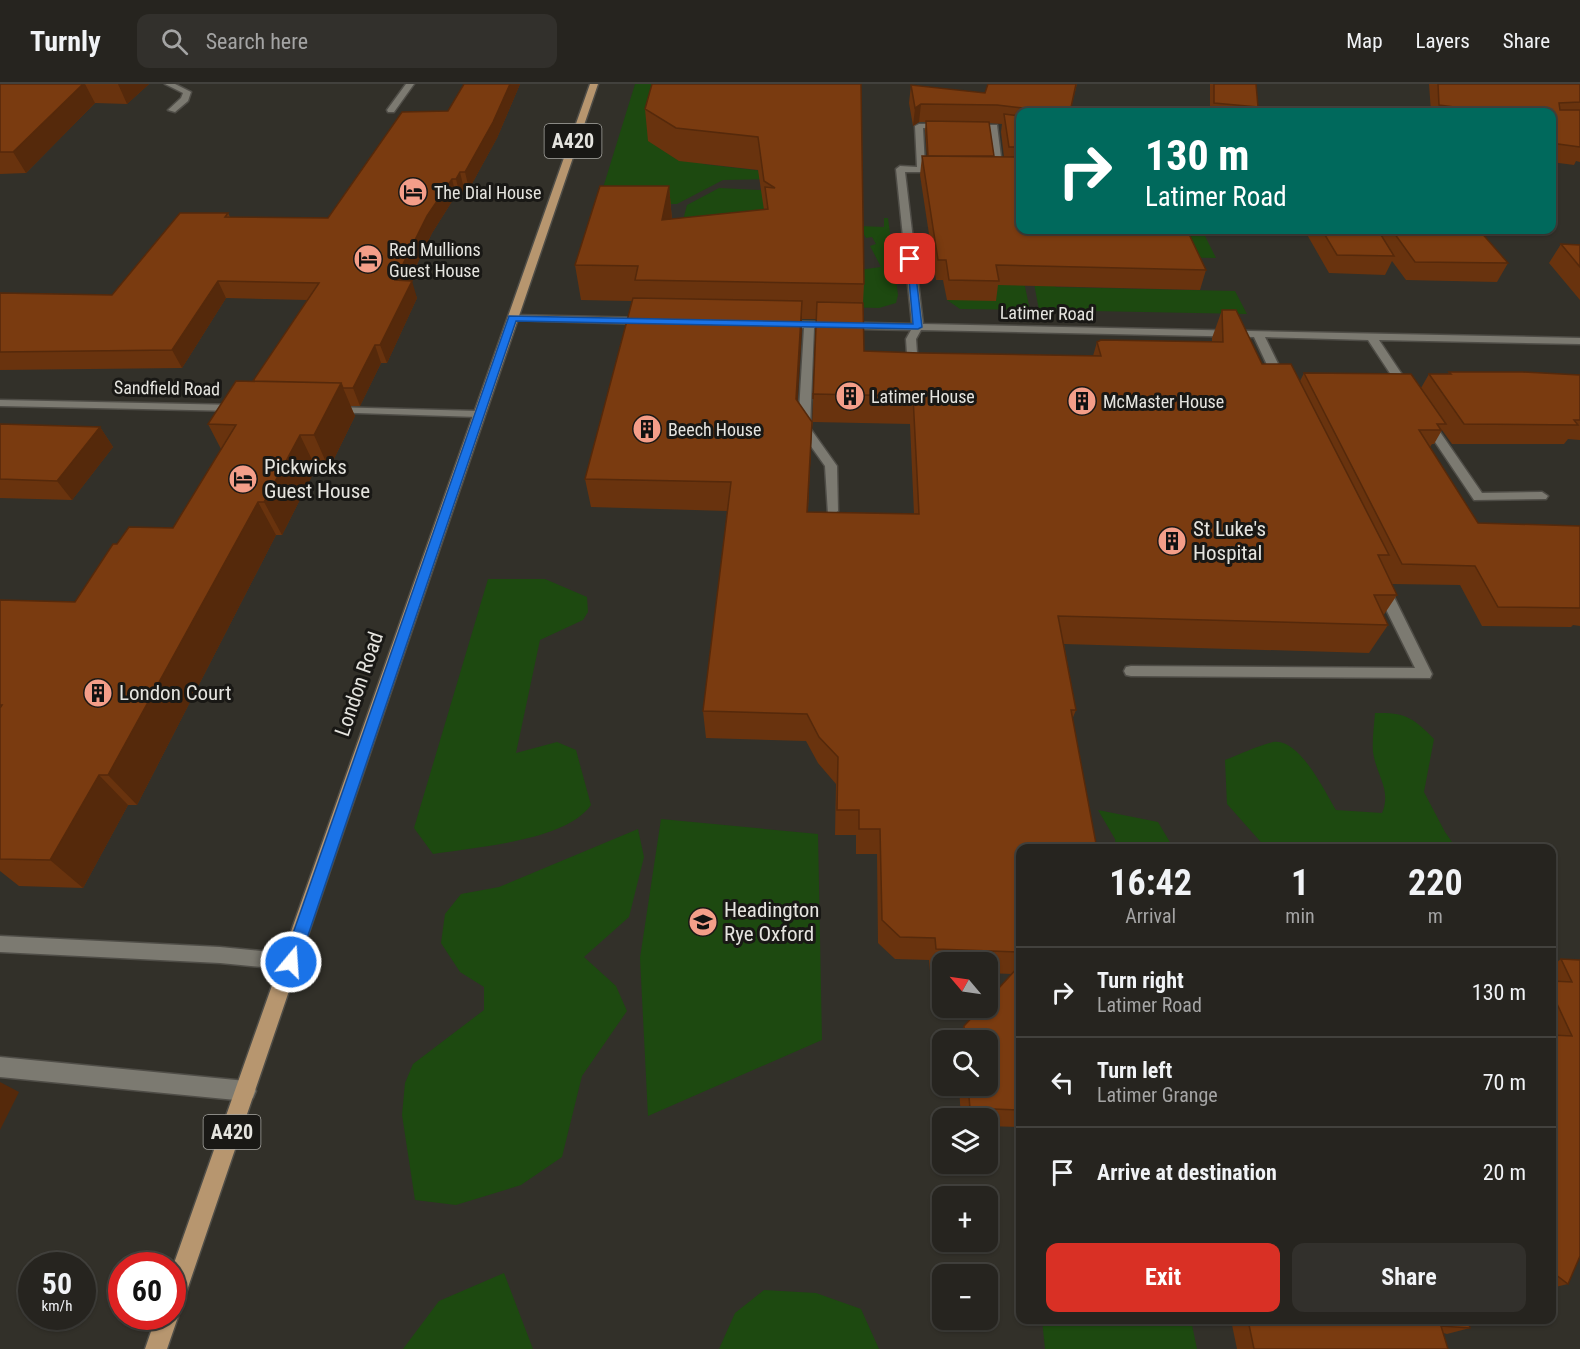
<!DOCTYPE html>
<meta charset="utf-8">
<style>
:root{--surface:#26241f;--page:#32302c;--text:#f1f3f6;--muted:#a4a4a4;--line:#42413d;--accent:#d93025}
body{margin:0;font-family:"Roboto Condensed",sans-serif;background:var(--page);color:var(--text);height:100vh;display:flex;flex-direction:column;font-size:22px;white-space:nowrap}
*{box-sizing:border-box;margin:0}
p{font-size:20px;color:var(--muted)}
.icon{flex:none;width:33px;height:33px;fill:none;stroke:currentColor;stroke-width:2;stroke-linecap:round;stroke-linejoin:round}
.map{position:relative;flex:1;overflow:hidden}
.panel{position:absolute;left:1016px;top:760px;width:540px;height:480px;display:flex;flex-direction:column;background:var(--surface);border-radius:12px;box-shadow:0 2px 4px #0004,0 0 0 2px var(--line)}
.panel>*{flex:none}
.banner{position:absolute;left:1016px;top:24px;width:540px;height:126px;border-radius:12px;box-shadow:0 2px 4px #0004,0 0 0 2px var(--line);background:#00695c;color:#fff;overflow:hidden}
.needle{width:39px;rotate:299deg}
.tools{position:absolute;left:932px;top:868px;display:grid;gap:12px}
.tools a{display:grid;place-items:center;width:66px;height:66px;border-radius:12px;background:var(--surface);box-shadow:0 2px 4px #0004,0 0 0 2px var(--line);font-size:30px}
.speed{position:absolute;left:18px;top:1168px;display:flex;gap:12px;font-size:30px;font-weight:700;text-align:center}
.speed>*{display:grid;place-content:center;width:78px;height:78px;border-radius:50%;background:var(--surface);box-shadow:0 2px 4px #0004,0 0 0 2px var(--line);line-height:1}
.speed small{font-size:15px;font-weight:400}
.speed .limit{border:9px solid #d22;background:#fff;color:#111}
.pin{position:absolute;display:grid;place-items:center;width:51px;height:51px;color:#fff;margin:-26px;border-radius:12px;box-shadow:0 3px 9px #0006}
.me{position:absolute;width:66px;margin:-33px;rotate:18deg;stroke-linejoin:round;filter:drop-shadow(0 0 4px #0008)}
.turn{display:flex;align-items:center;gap:21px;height:126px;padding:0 30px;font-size:27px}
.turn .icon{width:78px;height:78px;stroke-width:2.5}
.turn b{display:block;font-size:42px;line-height:51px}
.eta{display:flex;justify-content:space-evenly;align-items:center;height:102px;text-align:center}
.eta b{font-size:36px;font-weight:700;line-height:42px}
.primary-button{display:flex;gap:12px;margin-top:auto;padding:12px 30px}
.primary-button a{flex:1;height:69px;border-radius:12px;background:var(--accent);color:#fff;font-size:24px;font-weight:700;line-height:69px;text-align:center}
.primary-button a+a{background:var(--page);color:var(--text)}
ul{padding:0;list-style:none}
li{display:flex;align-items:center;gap:18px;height:90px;padding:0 30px;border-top:2px solid var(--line)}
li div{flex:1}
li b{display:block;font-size:22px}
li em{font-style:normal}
header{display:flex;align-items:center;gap:36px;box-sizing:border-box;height:84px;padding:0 30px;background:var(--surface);border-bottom:2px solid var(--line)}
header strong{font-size:28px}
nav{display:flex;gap:33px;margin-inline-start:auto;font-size:21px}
.search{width:420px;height:54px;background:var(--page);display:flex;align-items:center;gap:15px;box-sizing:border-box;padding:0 21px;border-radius:12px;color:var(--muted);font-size:22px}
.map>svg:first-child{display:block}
.green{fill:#1d4910}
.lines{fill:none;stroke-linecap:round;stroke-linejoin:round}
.minor-casing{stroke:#4f4d47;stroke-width:3}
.major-casing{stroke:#4f4d47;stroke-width:3}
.minor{fill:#7c7a71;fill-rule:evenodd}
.major{fill:#b7966f;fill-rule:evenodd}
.wall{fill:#69330e;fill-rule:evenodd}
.shaded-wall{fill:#55290b}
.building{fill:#7a3b10;stroke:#55290b;stroke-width:1.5}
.route{fill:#1a73e8;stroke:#114b97;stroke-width:1.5}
.labels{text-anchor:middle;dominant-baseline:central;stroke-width:6;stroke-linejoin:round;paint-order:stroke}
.far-poi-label{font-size:18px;fill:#e5e4df;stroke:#191815;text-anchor:start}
.far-street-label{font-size:18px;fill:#e5e4df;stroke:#191815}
.shield{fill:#191815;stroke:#a8a7a2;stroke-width:1.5}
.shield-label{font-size:20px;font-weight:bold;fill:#e5e4df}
.poi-label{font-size:21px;fill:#e5e4df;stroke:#191815;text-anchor:start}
.street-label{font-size:21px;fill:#e5e4df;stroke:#191815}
</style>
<header>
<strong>Turnly</strong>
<div class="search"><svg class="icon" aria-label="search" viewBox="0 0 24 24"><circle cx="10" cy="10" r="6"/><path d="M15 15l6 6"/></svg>Search here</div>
<nav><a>Map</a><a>Layers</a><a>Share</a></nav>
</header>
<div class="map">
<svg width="1580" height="1265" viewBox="0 0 1580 1265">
<rect width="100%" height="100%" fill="#323029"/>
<path class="green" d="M 635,0 L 668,0 L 655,61 L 680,77 L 698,72 L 703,80 L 763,87 L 784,95 L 723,96 L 677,120 L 598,120 Z
M 719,104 L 780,107 L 778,143 L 680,147 L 687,121 Z
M 978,131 L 1020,146 L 1202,146 L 1216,174 L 1018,170 L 1030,226 L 960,225 L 947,216 L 995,216 Z
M 884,134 L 888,134 L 898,211 L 896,219 L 879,224 L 804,222 L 799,194 L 881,183 L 870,162 L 876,160 L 872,153 L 866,154 L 859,142 L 884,143 Z
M 1029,173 L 1056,203 L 1235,207 L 1247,230 L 1039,226 Z
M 488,495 L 545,495 L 587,513 L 588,528 L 583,536 L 540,556 L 516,669 L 557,658 L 576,666 L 591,721 C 566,757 476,763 433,770 L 414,744 Z
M 1375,629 C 1405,628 1414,634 1434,655 L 1424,708 L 1445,748 L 1457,765 L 1267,765 L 1227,720 L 1225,676 C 1241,670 1257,662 1273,658 C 1299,653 1325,708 1336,726 L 1382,729 C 1392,706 1376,691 1373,668 C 1372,656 1374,642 1375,629 Z
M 1098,726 L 1158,738 L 1174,765 L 1116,765 L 1115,755 Z
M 661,735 L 818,750 L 822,956 L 648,1032 L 640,874 Z
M 638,745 L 644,773 L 629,833 L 584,873 L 616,902 L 627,927 L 582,992 L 562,1073 L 521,1101 L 456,1121 L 415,1116 L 402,1031 L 405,999 L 413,980 L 484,926 L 484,903 L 460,888 L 441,859 L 445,830 L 461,810 L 499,803 Z
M 504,1189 L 533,1265 L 403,1265 L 439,1217 Z
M 764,1206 L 816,1209 L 861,1225 L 879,1265 L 719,1265 L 735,1229 Z
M 1042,1236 L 1191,1236 L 1197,1265 L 1045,1265 Z"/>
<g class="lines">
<g class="minor-casing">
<path id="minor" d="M 165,0 L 175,0 L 191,8 L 188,17 L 175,28 L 168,26 L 181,14 L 183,9 Z
M 406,0 L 414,0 L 394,28 L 388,28 L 387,26 Z
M 919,40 L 944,40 L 948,42 L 944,44 L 923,44 L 925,83 L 944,84 L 944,88 L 905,88 L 923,240 L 1580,254 L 1580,260 L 1379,256 L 1413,307 L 1407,310 L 1403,309 L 1368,256 L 1265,253 L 1287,298 L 1281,301 L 1275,298 L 1254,253 L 921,246 L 916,255 L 918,283 L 920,285 L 913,288 L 908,285 L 906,255 L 911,246 L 814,244 L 810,344 L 837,382 L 838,427 L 832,431 L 828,430 L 825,382 L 798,344 L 804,244 L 783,243 L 778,240 L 783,237 L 912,240 L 896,85 L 900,82 L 917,83 L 915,42 Z
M 968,41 L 997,41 L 1003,89 L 996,87 L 990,45 L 968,45 Z
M 513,231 L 645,234 L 650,237 L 645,240 L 509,236 L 509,232 Z
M 0,316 L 238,321 L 244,324 L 238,327 L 0,322 Z
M 331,323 L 478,327 L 484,330 L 478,333 L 327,328 L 327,324 Z
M 1427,334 L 1431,335 L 1482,409 L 1542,408 L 1548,412 L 1546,415 L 1474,416 L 1421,337 Z
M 1382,498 L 1389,503 L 1432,590 L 1430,594 L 1131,592 L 1126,591 L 1124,587 L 1126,583 L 1131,582 L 1415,584 L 1375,503 Z
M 0,852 L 220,863 L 291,870 L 297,872 L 300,878 L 297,884 L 291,886 L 220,879 L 0,868 Z
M 0,973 L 246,997 L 253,1000 L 256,1007 L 253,1014 L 246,1017 L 0,993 Z"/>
</g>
<g class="major-casing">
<path id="major" d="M 590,0 L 598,0 L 183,1218 L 180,1226 L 176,1227 L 178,1233 L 167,1265 L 145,1265 L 156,1233 L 172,1233 L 172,1185 Z"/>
</g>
<use href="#minor" class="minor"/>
<use href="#major" class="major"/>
</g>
<path class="wall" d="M 0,0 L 149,0 L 127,20 L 95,19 L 26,89 L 0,90 Z
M 464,0 L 520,0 L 497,54 L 469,105 L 464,105 L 460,112 L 456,111 L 432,149 L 409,197 L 417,214 L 387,279 L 381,279 L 360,322 L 350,322 L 355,332 L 329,385 L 316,384 L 282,451 L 276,451 L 137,721 L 128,721 L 83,804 L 19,802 L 0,787 L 0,516 L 75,518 L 117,460 L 173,444 L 221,365 L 208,340 L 253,297 L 307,216 L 226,214 L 182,284 L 0,286 L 0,209 L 112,211 L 228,129 L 230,133 L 328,134 L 448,27 Z
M 861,0 L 864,200 L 863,219 L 864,267 L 920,269 L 1093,272 L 1097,258 L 1212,258 L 1212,254 L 1222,226 L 1262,280 L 1300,297 L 1304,289 L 1421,304 L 1429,290 L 1448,290 L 1449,288 L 1580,291 L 1580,356 L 1568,355 L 1564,360 L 1452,360 L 1442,346 L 1434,360 L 1432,360 L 1430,363 L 1478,439 L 1580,442 L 1580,542 L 1573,541 L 1571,543 L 1482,542 L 1460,501 L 1392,500 L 1397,511 L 1383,532 L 1388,541 L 1369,569 L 1064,560 L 1076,626 L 1020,765 L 1020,1043 L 987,1042 L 987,1035 L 961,1035 L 959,1002 L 987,1002 L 987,957 L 958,957 L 964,942 L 1012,890 L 987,889 L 987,879 L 942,879 L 942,887 L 930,887 L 929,876 L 895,875 L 878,859 L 877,770 L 856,770 L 856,751 L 835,751 L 836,700 L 818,679 L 806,657 L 706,654 L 703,627 L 728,427 L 591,423 L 585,395 L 632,217 L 581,216 L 575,181 L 669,102 L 672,135 L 764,126 L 758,86 L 679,77 L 648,57 L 645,25 ZM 802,235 L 816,235 L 812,344 L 813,338 L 910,340 L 914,430 L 808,428 L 812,338 L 797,317 Z
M 1077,0 L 1070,28 L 1020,28 L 1020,146 L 1206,186 L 1200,206 L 998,201 L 996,217 L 947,216 L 943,196 L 936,196 L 920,91 L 922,72 L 927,72 L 925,46 L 926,38 L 919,38 L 913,42 L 909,19 L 911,1 L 985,9 ZM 989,39 L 1002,40 L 1001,48 L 1004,73 L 994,72 Z
M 1210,0 L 1256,0 L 1258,23 L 1256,28 L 1210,28 Z
M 1429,0 L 1580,0 L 1580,78 L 1576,77 L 1574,81 L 1551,78 L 1551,28 L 1431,28 Z
M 1306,146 L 1378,146 L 1381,150 L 1383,146 L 1479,146 L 1508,179 L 1497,198 L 1406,196 L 1392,177 L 1385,191 L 1329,189 L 1305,147 Z
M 1561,160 L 1580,161 L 1580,216 L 1549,179 Z
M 0,340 L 100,343 L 113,363 L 72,416 L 0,414 Z
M 1561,875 L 1580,876 L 1568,1200 L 1551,1204 L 1551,882 Z
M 1231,1236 L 1468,1236 L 1470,1244 L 1447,1250 L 1443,1249 L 1448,1265 L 1237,1265 Z"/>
<path class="shaded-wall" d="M 83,0 L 85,0 L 95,19 L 26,89 L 13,68 Z
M 118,0 L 149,0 L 127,20 Z
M 510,0 L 520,0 L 497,54 L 469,105 L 465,88 Z
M 921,20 L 919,38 L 913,42 L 915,24 Z
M 460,88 L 464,105 L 460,112 L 456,95 Z
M 452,95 L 456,111 L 432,149 L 401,213 L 395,196 L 427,132 Z
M 669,102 L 672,137 L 662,136 Z
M 218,197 L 226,214 L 182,284 L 172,266 Z
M 412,197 L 417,214 L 387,279 L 380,261 Z
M 802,217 L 802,245 L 796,344 L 796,315 Z
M 375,261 L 381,279 L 360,322 L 353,304 Z
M 341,299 L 355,332 L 329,385 L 314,351 Z
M 812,338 L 811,366 L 806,456 L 807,428 Z
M 100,343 L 113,363 L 72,416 L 57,397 Z
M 300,351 L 316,384 L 282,451 L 264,418 Z
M 258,418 L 276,451 L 137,721 L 108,691 Z
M 99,691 L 128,721 L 83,804 L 50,776 Z
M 0,998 L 19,1008 L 0,1046 Z"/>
<path class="building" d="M 0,0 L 83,0 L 13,68 L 0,68 Z
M 464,0 L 510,0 L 493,38 L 465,88 L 460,88 L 456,95 L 452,95 L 427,132 L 395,196 L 412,197 L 380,261 L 375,261 L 353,304 L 343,304 L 341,299 L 253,297 L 319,199 L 218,197 L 172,266 L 0,268 L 0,209 L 112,211 L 180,129 L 228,129 L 225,133 L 328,134 L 402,28 L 448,27 Z
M 652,0 L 861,0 L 864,200 L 635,196 L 638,182 L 575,181 L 600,102 L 669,102 L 662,136 L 768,125 L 765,103 L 775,104 L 764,97 L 758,53 L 676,44 L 645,25 Z
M 988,0 L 1076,0 L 1070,28 L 1024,28 L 1025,26 L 1023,24 L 997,21 L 921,20 L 915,24 L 911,1 L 985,9 Z
M 1214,0 L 1256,0 L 1258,23 L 1214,19 Z
M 1438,0 L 1580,0 L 1580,18 L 1559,19 L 1560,26 L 1580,26 L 1580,63 L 1551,59 L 1551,28 L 1492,28 L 1439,21 Z
M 1004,30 L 1020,32 L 1020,63 L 1009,63 Z
M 926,37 L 989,38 L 994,72 L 928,72 Z
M 922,72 L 1020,73 L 1020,146 L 1187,146 L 1206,186 L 996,181 L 999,197 L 949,196 L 946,176 L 938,176 Z
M 1322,146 L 1378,146 L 1394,172 L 1337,171 Z
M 1392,146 L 1479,146 L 1508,179 L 1415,178 Z
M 1561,160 L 1580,161 L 1580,183 Z
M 633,214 L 802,217 L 796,315 L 812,338 L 807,428 L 919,430 L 913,312 L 813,310 L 813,315 L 817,218 L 863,219 L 864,267 L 920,269 L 1101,272 L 1097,258 L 1101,256 L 1223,258 L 1222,226 L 1236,226 L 1262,280 L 1291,280 L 1389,471 L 1378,471 L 1397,511 L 1374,511 L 1388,541 L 1058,532 L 1076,626 L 1071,626 L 1097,765 L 1020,765 L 1020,868 L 936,865 L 935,854 L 900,853 L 882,836 L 880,745 L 859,745 L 859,726 L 837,726 L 838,673 L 819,653 L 807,630 L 703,627 L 731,398 L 585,395 Z
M 1449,288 L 1523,288 L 1580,291 L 1580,336 L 1574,336 L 1578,341 L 1464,340 L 1429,290 L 1451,290 Z
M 1304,289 L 1411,290 L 1446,340 L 1437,340 L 1441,346 L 1419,346 L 1478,439 L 1580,442 L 1580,524 L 1498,523 L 1475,482 L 1402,480 Z
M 236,297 L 341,299 L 314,351 L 300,351 L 264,418 L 258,418 L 108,691 L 99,691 L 50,776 L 0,775 L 0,624 L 2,621 L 0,621 L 0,516 L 75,518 L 113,460 L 117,460 L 129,443 L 173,444 L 236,341 L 208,340 Z
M 0,340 L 100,343 L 57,397 L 0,395 Z
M 1561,875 L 1580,876 L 1580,1172 L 1568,1200 L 1551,1187 L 1551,951 L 1572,952 L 1551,907 L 1551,897 L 1572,898 Z
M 1020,881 L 1020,1026 L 970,1024 L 968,1002 L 987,1002 L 987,957 L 965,957 L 964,942 L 981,924 L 987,924 L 987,917 Z
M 1248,1236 L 1468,1236 L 1470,1244 L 1441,1242 L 1448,1265 L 1254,1265 Z"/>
<path class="route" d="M 907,173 L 914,175 L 922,243 L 918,245 L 516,237 L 299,878 L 297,883 L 291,886 L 286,883 L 283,878 L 509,232 L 913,240 Z"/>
<defs>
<g id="hotel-disc" transform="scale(1.5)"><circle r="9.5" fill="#f49e89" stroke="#191815"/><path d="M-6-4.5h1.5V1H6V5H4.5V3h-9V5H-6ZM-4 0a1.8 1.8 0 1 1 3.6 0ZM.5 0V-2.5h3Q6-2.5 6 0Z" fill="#111"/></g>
<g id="building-disc" transform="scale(1.5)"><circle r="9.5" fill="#f49e89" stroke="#191815"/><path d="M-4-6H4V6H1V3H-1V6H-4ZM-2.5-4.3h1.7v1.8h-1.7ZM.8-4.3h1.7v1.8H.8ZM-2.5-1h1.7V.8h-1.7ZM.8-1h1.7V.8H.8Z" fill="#111"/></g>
<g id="school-disc" transform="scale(1.5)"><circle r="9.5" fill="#f49e89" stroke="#191815"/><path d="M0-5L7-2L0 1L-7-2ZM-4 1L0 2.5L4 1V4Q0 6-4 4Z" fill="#111"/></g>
</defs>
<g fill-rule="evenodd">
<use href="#hotel-disc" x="413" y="108"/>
<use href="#hotel-disc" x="368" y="175"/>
<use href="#building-disc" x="850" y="312"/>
<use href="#building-disc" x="1082" y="317"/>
<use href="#building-disc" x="647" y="345"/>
<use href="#hotel-disc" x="243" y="395"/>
<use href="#building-disc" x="1172" y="457"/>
<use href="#building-disc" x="98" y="609"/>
<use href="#school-disc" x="703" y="838"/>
</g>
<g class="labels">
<g class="far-poi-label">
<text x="434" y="108">The Dial House</text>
<text x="389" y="165">Red Mullions<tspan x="389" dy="21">Guest House</tspan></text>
<text x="871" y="312">Latimer House</text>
<text x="1103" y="317">McMaster House</text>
<text x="668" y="345">Beech House</text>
</g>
<g class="far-street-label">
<text transform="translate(1047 229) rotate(1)">Latimer Road</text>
<text transform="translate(167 304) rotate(1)">Sandfield Road</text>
</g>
<g class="shield">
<rect x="544.5" y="40" width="57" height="34" rx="4.5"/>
<rect x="203.5" y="1031" width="57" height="34" rx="4.5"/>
</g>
<g class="shield-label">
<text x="573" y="57">A420</text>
<text x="232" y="1048">A420</text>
</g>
<g class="poi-label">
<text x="264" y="383">Pickwicks<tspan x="264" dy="24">Guest House</tspan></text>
<text x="1193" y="445">St Luke's<tspan x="1193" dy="24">Hospital</tspan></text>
<text x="119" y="609">London Court</text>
<text x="724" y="826">Headington<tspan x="724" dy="24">Rye Oxford</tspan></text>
</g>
<g class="street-label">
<text transform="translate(359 600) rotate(-71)">London Road</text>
</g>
</g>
</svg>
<div class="tools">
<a><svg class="needle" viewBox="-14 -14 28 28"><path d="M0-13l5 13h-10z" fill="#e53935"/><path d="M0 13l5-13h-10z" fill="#a4a4a4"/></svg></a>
<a><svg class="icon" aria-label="search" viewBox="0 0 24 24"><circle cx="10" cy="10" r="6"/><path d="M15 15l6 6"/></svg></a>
<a><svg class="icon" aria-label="layers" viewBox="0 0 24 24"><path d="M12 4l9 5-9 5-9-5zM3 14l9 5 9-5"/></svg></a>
<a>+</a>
<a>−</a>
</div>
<div class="speed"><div>50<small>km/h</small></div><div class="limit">60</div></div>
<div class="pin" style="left:910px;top:175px;background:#d93025"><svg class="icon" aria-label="arrive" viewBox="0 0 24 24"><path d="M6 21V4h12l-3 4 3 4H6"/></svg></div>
<svg class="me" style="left:291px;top:878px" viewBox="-20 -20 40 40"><circle r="17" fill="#1a73e8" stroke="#fff" stroke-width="3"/><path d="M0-11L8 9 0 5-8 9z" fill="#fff"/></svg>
<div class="banner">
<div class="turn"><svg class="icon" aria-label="right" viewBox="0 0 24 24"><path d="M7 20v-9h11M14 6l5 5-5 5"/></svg><div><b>130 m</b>Latimer Road</div></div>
</div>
<section class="panel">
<div class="eta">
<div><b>16:42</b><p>Arrival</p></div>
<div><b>1</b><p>min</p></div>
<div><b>220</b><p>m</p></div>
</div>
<ul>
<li><svg class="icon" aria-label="right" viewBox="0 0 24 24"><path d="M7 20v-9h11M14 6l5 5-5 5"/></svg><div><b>Turn right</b><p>Latimer Road</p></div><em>130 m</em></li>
<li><svg class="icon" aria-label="left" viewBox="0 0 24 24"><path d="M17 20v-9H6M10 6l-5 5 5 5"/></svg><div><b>Turn left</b><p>Latimer Grange</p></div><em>70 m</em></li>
<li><svg class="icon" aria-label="arrive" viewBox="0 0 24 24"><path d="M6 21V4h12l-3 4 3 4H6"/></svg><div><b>Arrive at destination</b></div><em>20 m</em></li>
</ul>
<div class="primary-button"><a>Exit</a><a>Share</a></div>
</section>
</div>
